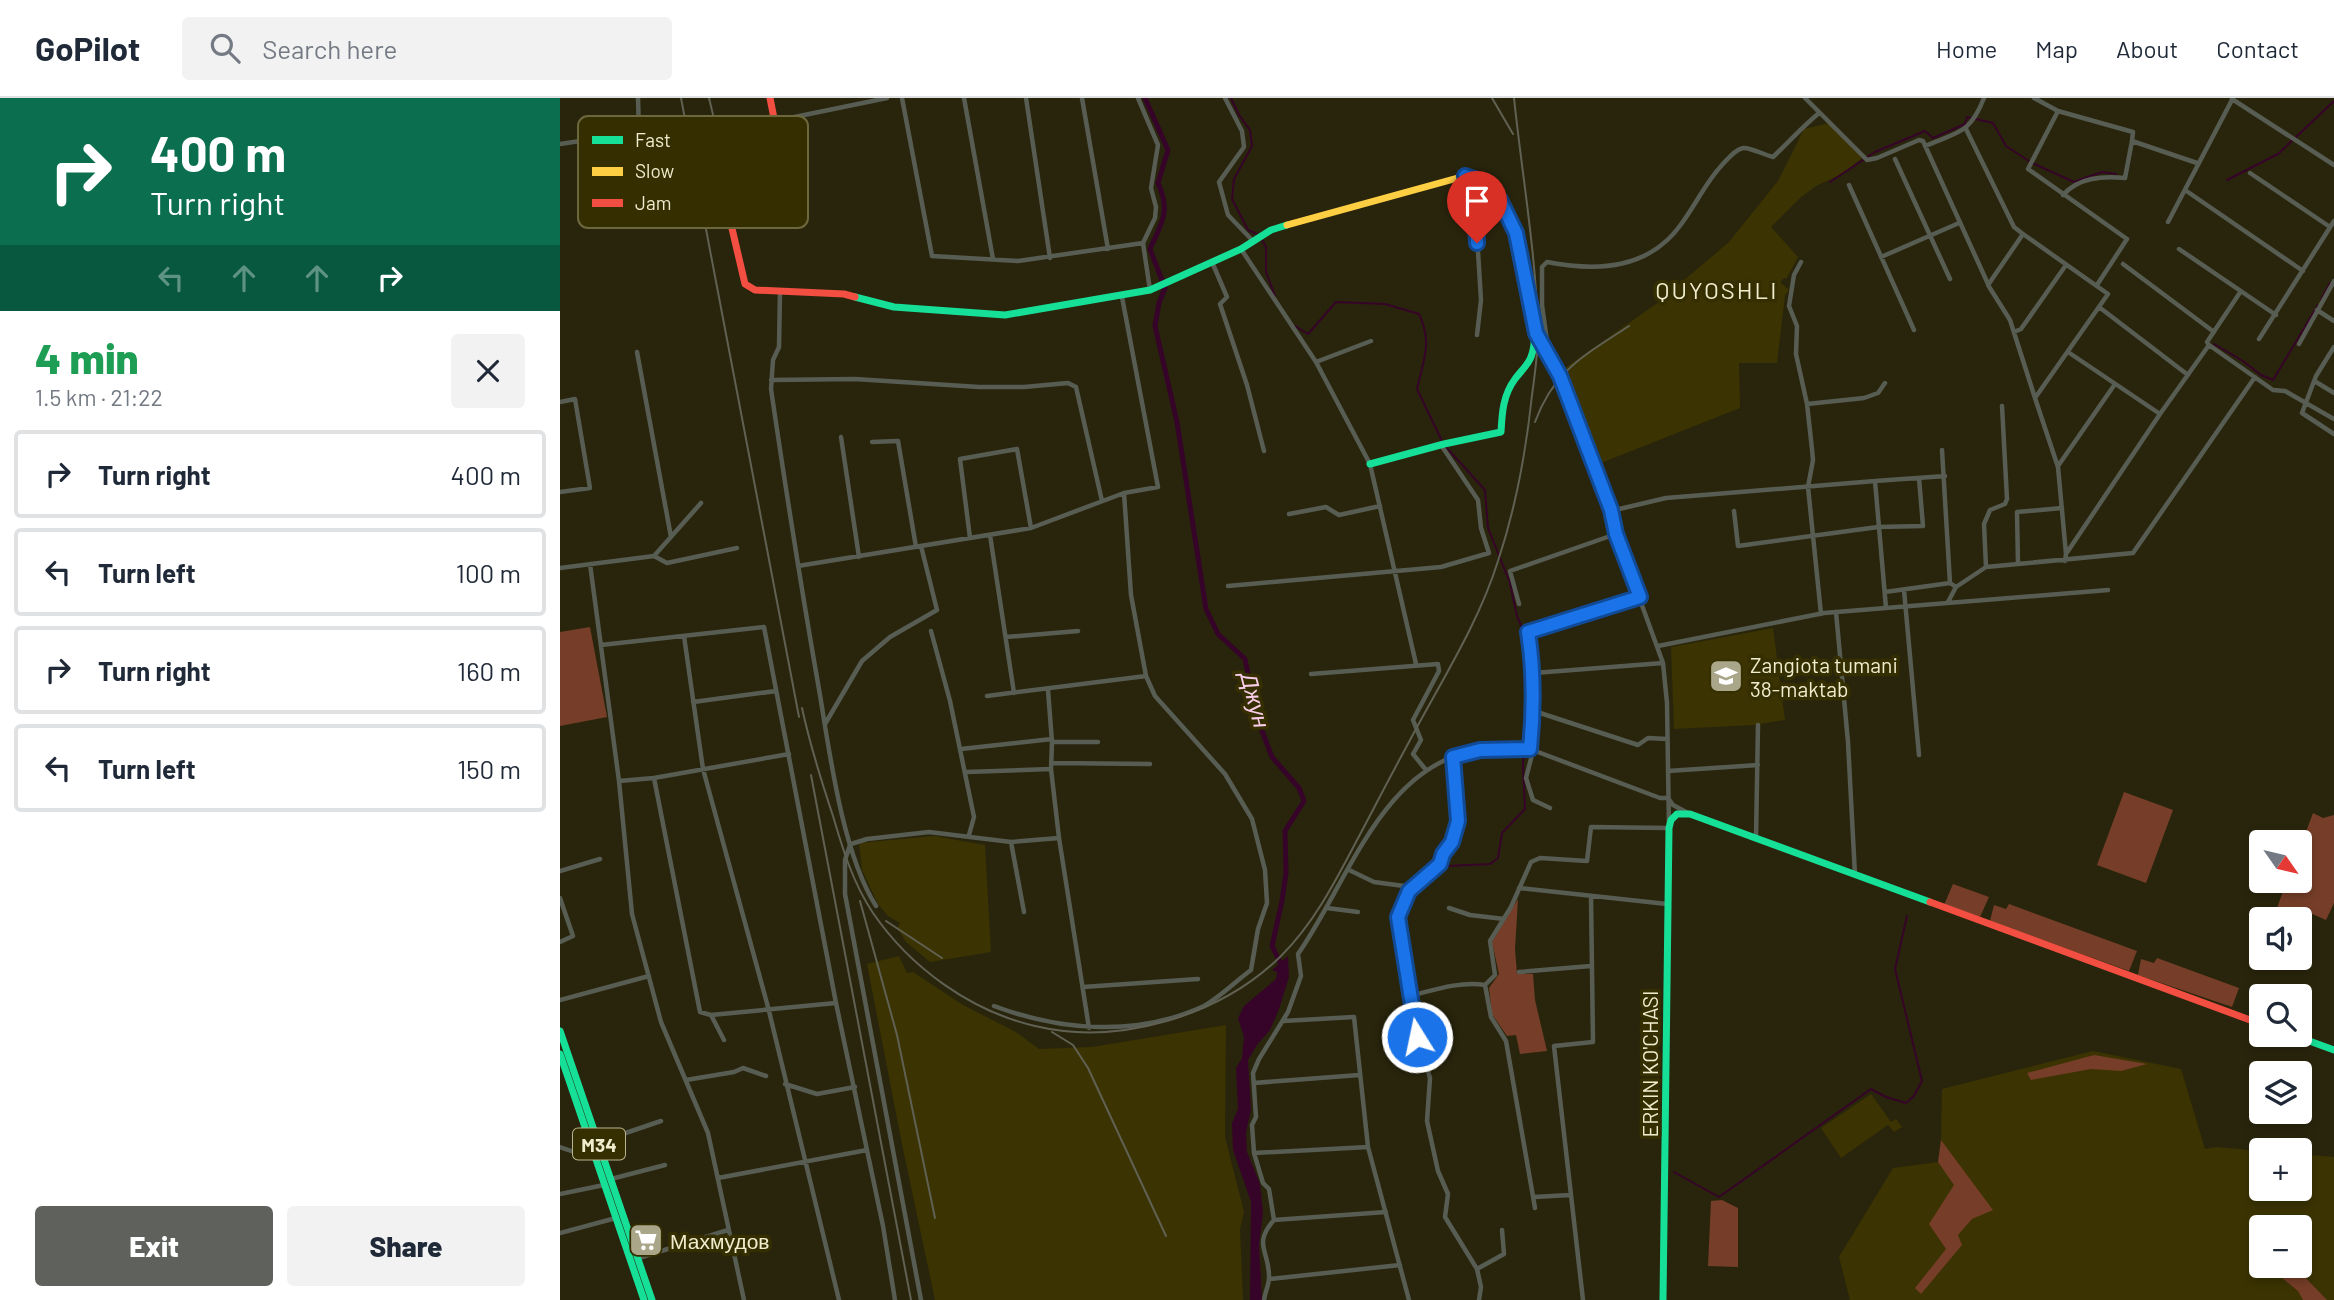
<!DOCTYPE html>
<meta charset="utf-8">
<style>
:root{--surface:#fff;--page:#f2f2f3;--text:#1f2937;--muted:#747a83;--line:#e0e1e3;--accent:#5e615c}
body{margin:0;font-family:Barlow,sans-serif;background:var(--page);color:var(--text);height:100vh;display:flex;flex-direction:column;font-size:26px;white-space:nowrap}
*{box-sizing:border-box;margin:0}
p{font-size:23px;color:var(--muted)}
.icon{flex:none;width:38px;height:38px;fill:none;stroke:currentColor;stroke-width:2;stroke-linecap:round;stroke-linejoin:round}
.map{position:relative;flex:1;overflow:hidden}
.sheet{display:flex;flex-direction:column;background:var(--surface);width:560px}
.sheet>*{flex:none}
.banner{background:#0b6e4f;color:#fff;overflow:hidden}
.needle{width:46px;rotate:124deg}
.controls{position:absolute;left:1689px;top:732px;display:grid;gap:14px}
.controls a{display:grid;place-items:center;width:63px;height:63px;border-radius:7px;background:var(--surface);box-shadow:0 4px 10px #0003;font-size:35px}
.pin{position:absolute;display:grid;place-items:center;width:60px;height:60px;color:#fff;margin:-72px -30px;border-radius:50% 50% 50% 0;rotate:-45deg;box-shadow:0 0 7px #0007}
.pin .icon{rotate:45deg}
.me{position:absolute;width:77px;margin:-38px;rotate:350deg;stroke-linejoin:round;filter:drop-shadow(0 0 5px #0008)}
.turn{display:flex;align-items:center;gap:24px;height:147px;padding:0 35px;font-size:32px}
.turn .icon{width:91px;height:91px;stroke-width:2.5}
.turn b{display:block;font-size:49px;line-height:60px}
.lanes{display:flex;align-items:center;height:66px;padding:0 35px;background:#0003;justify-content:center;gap:35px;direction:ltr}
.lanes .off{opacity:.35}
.round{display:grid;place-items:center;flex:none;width:74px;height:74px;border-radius:7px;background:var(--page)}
.overview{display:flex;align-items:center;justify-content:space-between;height:119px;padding:0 35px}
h1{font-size:42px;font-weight:800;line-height:52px;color:#1e9e55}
.action{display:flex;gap:14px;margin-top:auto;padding:14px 35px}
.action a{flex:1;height:80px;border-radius:7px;background:var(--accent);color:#fff;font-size:28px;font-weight:800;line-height:80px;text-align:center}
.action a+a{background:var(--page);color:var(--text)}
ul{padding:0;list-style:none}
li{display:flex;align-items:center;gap:21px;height:88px;margin:0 14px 10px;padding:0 21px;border:4px solid var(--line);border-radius:7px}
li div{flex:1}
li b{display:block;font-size:26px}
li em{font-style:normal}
header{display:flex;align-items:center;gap:42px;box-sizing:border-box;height:98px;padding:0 35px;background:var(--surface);border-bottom:2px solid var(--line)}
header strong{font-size:33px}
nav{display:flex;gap:38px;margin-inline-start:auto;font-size:24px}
.search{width:490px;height:63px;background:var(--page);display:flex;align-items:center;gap:18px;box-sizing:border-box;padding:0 24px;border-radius:7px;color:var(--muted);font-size:26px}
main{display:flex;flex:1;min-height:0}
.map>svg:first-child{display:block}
.built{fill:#3b3302;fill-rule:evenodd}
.green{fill:#763e28}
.water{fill:#360428}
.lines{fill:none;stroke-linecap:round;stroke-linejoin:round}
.stream{stroke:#360428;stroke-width:2}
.canal{stroke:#360428;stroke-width:5}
.street{stroke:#585d53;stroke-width:4.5}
.fast{stroke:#16e098;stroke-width:7}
.slow{stroke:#ffcf43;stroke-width:7}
.jam{stroke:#f24e42;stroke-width:7}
.rail{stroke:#606153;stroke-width:2}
.route-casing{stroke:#114b97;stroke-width:18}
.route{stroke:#1a73e8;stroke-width:12}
.labels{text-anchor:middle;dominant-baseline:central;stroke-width:7;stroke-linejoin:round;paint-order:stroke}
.shield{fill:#352e00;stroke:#b8b390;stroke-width:2}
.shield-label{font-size:19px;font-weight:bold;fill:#f0ecce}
.poi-label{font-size:21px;fill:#f0ecce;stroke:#352e00;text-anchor:start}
.street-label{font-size:21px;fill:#f0ecce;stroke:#352e00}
.water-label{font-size:23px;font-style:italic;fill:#f8cde9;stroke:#352e00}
.quarter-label{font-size:24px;letter-spacing:2px;fill:#f0ecce;stroke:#352e00}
.key{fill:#352e00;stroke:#6d673e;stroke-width:2}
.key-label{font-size:19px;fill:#f0ecce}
</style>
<header>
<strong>GoPilot</strong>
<div class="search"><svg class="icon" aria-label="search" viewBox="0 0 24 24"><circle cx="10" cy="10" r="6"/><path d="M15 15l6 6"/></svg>Search here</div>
<nav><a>Home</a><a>Map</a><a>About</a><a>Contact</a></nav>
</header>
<main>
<section class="sheet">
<div class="banner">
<div class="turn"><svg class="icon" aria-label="right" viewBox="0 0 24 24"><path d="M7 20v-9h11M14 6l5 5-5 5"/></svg><div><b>400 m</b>Turn right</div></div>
<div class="lanes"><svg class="icon off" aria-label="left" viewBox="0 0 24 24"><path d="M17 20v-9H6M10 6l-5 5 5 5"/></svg><svg class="icon off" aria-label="ahead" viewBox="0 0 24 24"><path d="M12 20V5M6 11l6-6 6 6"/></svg><svg class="icon off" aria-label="ahead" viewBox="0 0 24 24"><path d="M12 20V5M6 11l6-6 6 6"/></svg><svg class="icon" aria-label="right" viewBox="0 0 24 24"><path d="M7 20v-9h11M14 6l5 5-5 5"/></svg></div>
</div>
<div class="overview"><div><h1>4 min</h1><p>1.5 km · 21:22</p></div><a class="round"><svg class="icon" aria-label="close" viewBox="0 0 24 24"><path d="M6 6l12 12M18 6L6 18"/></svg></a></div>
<ul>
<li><svg class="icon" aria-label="right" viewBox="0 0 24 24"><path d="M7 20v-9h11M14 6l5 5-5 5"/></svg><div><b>Turn right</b></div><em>400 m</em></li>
<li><svg class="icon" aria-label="left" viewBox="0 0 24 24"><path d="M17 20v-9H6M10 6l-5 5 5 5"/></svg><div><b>Turn left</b></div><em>100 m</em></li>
<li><svg class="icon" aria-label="right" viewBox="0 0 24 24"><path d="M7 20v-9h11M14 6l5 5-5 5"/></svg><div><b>Turn right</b></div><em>160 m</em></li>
<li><svg class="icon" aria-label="left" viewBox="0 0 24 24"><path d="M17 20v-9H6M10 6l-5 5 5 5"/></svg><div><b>Turn left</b></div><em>150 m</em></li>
</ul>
<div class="action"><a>Exit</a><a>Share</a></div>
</section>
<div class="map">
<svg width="1774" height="1202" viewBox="0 0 1774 1202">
<rect width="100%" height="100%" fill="#29250c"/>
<path class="built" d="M 1269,25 L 1302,60 L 1282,76 L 1256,88 L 1240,100 L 1211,129 L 1238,159 L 1226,181 L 1224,180 L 1220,184 L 1229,192 L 1225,197 L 1217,265 L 1179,265 L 1180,310 L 1041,365 L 1005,270 L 1096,206 L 1169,144 L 1218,83 L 1244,31 Z
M 1213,530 L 1225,622 L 1193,627 L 1114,631 L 1111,549 Z
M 374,738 L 425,747 L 431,854 L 370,864 L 346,844 L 337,830 L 340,825 L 328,818 L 318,806 L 302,772 L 299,745 Z
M 339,858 L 347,875 L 353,874 L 403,907 L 456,934 L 479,951 L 532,949 L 666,927 L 665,1039 L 684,1114 L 680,1131 L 683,1202 L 375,1202 L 342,1046 L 307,866 Z
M 1533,953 L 1621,971 L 1645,1051 L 1656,1049 L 1701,1053 L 1701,1090 L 1740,1090 L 1740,1056 L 1774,1059 L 1774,1202 L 1290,1202 L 1279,1159 L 1333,1070 L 1378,1064 L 1381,1042 L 1382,991 ZM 1701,1129 L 1740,1129 L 1740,1167 L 1701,1167 Z
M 1311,996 L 1331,1024 L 1336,1021 L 1342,1029 L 1334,1034 L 1328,1027 L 1281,1060 L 1261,1030 Z"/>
<path class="green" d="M 30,529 L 47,619 L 0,628 L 0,534 Z
M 1564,694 L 1613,712 L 1586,785 L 1537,767 Z
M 1753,715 L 1763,720 L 1774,717 L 1774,805 L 1766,822 L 1750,815 L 1746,824 L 1751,826 L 1740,852 L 1740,821 L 1713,821 L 1727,782 L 1740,782 L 1740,750 Z
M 1393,786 L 1429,799 L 1420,819 L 1384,807 Z
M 958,801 L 955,851 L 957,876 L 973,876 L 975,902 L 987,953 L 960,956 L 956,937 L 947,938 L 932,916 L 929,890 L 939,876 L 932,844 Z
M 1449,806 L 1577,853 L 1569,873 L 1430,823 L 1434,807 L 1446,811 Z
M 1597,860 L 1679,890 L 1672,909 L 1578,877 L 1581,861 L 1594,865 Z
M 1534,957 L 1587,966 L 1561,973 L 1531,971 L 1471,982 L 1467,975 Z
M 1381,1042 L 1433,1112 L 1412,1121 L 1398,1137 L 1402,1147 L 1361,1196 L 1355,1190 L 1386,1151 L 1369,1126 L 1394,1087 L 1378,1064 Z
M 1162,1102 L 1178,1110 L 1178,1169 L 1148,1168 L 1151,1103 Z
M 1730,1167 L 1738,1172 L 1767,1202 L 1743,1202 L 1738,1193 L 1710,1170 Z"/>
<path class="water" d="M 728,858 L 729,879 L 719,911 L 710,932 L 697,947 L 688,962 L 691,1011 L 686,1035 L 687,1054 L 700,1086 L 703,1115 L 699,1147 L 702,1202 L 690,1202 L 691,1104 L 673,1052 L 672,1025 L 678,1011 L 676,970 L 682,960 L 684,939 L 678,920 L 684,908 L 716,881 L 717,874 L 712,872 Z"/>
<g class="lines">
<path class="stream" d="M 671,0 L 679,17 L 690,32 L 692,48 L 674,81 L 672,101 L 688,132 L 697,136
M 1667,82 L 1718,56 L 1774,3
M 1270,84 L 1315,54 L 1365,33 L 1373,40 L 1405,26 L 1407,19 L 1433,25 L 1446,48 L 1472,65 L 1514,84 L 1542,74 L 1556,76
M 701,140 L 706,149 L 706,174 L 715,198
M 1761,202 L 1770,185
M 735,228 L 748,236 L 776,204 L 825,206 L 859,216 C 873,245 863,263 857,291 L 882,343
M 1654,246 L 1683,263 L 1701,277 L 1713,282 L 1758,207
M 868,779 L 888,768 L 930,766 L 938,760 L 942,735 L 965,711 L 963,667 L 968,596 L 967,542 L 957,518 L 950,485 L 928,430 L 925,392 L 885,348
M 1114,1074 L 1159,1099 L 1311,991 L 1326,999 L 1346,1005 L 1354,998 L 1362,983 L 1335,871 L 1347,818"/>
<path class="canal" d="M 585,0 L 608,52 L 598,85 C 611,114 602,124 590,151 L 605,190 L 599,205 L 595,228 L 617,324 L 646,511 L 658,536 L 685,561 L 698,622 L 712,659 L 739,690 L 744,703 L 725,733 L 726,775 L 722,803 L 712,848 L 723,870"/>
<path class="street" d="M 78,0 L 79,34 L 91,72 L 105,75 L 125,86
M 342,0 L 372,158 L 458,163 L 583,145
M 404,0 L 433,161
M 466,0 L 490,160
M 522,0 L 548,151
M 578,0 L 598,47 L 591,90 L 596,109 L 595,120 L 583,145 L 590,192
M 665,0 L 682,33 L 684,49 L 659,84 L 668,117 L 693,143
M 1245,0 L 1307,62 L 1317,60 L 1359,42 L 1363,43 L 1428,186
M 1474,0 L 1498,13
M 1672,1 L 1774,67
M 215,23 L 327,0
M 1406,31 L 1454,129 L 1463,136
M 0,46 L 79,34
M 1365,48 C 1398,34 1410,36 1424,0
M 1335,61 L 1390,181
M 1690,75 L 1770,129
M 906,79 L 915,105 L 921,202 L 917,237
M 1289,87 L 1354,232
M 1625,92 L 1743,173
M 1503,97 C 1519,79 1543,78 1565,80 L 1572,43 L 1637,65
M 1608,124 L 1673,0
M 681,151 L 756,264 L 810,366 L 856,566
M 1619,151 L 1716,217
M 1321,159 L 1399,125
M 652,164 L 667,199 L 660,206 L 687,287 L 704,353
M 1241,164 L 1234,177 L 1229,208 L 1237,228 L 1236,256 L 1247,306 L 1252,351 L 1253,362 L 1248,389 L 1261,516
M 1563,166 L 1654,234
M 1537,187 L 1567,141 L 1468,71 L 1498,13 L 1573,34 L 1572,43
M 220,193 L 219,249 L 213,262 L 211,291 C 226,393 242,495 260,597 C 270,658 283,756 316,808
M 1539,209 L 1628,277
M 1757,212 L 1774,223
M 1454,234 L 1461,231 L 1506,167
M 1699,241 L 1774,123
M 1739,246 L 1774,183
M 1649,247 L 1713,292 L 1725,293 L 1774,321
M 1774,249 L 1756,278 L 1742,315 L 1774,336
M 988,250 L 982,207 L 982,169 L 987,164 C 1039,174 1090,171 1122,125 C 1136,106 1146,84 1162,67 C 1168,61 1174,52 1183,50 C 1190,49 1204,57 1213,59 C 1229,44 1242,29 1259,15
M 77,254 L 111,439
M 1508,254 L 1600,316
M 756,264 L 811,243
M 211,282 L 295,281 L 419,289 L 464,289 L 508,285 L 516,289 L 542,403
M 1756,284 L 1774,295
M 1475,300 L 1450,222 L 1428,187 L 1463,136 L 1548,196 L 1475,300 L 1498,369 L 1506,456
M 0,304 L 15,301 L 30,390 L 0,394
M 1247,306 L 1304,300 L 1318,295 L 1325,285
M 281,339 L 299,459
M 312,344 L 338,343 L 356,449
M 1382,352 L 1390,485 L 1396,489
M 1498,368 L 1555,286
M 1051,413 L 1106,400 L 1315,383
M 1174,413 L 1178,448 L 1318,429 L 1363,428 L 1359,380
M 729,416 L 766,409 L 779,417 L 820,408
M 430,437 L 454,595
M 410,440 L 400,361 L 457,351 L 471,430
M 94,458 L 107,465 L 177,450
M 94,458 L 141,405
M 1505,463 L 1506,456 L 1600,316 L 1649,247 L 1647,244 L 1681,193
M 30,466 L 59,683 L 72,816 L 101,924 L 148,1035 L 184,1202
M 1458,466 L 1457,414 L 1502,410
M 238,468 L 471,430 L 564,395 L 598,389 L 562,199
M 1426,469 L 1424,426 L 1430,412 L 1445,406 L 1447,401 L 1442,308
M 0,470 L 94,458
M 668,488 L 881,469 L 929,455 L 921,430 L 918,402 L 881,347
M 1344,492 L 1359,657
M 1325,494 L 1390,485
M 1080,499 L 968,534 C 974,573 974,611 970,651 L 1100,700 L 1108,700 L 1113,707 L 1128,715
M 1388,504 L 1396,489 L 1426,469 L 1573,455 L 1695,279
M 959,506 L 950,473 L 1056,436
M 1326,510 L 1315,383 L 1385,378
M 1276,514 L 1288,644 L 1295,777
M 371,533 L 390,603 L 414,719 L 409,737
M 124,538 L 143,671 L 208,909 L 279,1202
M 446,539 L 518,533
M 41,547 L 204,529 L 276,905 L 323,1128 L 335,1202
M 1098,548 L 1264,515 L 1548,492
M 974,575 L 1103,565
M 751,576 L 878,566 L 879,573 L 853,622 L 861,642 L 853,656 L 866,672
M 488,592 L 492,644 L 491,671 L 499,740 L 529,930
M 427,598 L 586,578
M 133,604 L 216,593
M 974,613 L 1078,647 L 1088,640 L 1107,641
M 265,626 L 302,563 L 330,539 L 377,512 L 361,448
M 492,644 L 538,644
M 401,651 L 492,641
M 973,653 L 966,680 L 973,702 L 990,710
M 893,659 L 898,723 L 892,744 L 883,756 L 880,766 L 849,793 L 838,819 L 857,938 L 870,980 L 867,1023 L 878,1073 L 888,1096 L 885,1119 L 917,1171 L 921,1189 L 919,1202
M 492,665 L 590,666
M 1108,673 L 1198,667
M 406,674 L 491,671
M 94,680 L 140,914 L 151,917 L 276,905
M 59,683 L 94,680 L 229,656
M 1196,740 L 1198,627
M 451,744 L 464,814
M 291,746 L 307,741 L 369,734 L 451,744 L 499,740
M 290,747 L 285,762 L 285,796 L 361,1202
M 789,772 L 814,784 L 844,788 L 849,793
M 0,773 L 40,761
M 959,790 L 1107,806
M 0,800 L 13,838 L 0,844
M 767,810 L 798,814
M 889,810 L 910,817 L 944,821
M 959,874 L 1031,868
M 523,889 L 638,881
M 850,898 C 874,892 900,883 925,887
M 0,902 L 89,878
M 434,908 C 501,933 577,939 644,908 C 660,899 676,883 691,872 L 698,831 L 707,805 L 705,772 L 692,721 L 665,676 L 595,598 L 586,578 L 571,497 L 564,395
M 151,917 L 164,942
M 723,923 L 794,919 L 808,1049 L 849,1202
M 126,982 L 174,974 L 183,970 L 206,978
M 694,985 L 799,977
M 225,986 L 257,996 L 295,989
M 39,1044 L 101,1023
M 0,1049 L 17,1055 L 33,1053
M 694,1055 L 808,1049
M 158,1080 L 307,1052
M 51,1081 L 105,1067
M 0,1096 L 44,1087
M 974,1099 L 1010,1097
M 975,1110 L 946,943 L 931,919 L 925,887 L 935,877 L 930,843 L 951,809 L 971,764 L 980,760 L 1027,763 L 1031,729 L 1109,730 L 1107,605 L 1103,565 L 1056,436 L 1051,413 L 1000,278 L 976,235
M 714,1122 L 709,1091 L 703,1085 L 694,1055 L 692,1027 L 696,1019 L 693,975 L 699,961 L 728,914 L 741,878 L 738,856 C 787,787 823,663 921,652 C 937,650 954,651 970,651
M 0,1135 L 56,1120
M 79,1160 L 168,1132
M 917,1171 L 944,1156 L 942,1132
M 710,1181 L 840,1167
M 704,1202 C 705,1194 709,1187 709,1180 C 710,1153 692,1147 714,1122 L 826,1114
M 1023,1202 L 994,948 L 1033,944 L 1031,799"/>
<path class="fast" d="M 295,199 L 334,209 L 445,217 L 590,192 L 681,151 L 711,132 L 727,127
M 810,366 L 884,346 L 941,334 C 942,315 943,297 955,281 C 960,274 968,267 971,259 C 980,236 970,194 965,171
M 0,933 L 92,1202
M 1730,936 L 1774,952
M 0,956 L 84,1202
M 1103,1202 L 1109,730 L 1111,722 L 1117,716 L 1130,716 L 1370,804"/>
<path class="slow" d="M 727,127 L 905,78 C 947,94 955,131 965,171"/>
<path class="jam" d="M 210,0 L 220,51 L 178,67 L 163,92 L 185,186 L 195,192 L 284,196 L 295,199
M 1370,804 L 1701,926"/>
<path class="rail" d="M 121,0 L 239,619
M 149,0 L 160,46
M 932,0 L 953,36
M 975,324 C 994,272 1025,257 1069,228
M 242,610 C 250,647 261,682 273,718 C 283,752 293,785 313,815 C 350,869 410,913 475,928 C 559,948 660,918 721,858 C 754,825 775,784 796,744 C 814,710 831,677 849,644 C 880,585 918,527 938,463 C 956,409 966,354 972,297 C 975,276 978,254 978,233 C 976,155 962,77 954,0
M 251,677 L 351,1202
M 300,803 L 337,937 L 375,1120
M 326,823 L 382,860
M 492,934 L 513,947 L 528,970 L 606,1138"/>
</g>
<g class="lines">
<g class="route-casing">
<path id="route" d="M 857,939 L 838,819 L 849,793 L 880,766 L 883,756 L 892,744 L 898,723 L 893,659 L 920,652 L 970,651 C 974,611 974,573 968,534 L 1080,499 L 1056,436 L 1051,412 L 1000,278 L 976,235 L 956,135 L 940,102 L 920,83 L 905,78 L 915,105 L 917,145"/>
</g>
<use href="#route" class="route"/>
</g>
<defs>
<g id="school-square" transform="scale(1.75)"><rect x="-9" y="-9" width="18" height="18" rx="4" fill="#aaa68a" stroke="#352e00"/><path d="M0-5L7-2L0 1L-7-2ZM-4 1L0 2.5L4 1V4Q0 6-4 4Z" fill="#fff"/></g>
<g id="supermarket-square" transform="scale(1.75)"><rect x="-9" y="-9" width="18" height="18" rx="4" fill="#aaa68a" stroke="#352e00"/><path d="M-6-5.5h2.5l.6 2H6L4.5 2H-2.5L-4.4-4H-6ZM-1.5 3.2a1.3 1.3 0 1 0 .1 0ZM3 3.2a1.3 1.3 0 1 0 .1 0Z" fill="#fff"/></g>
</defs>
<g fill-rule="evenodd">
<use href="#school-square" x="1166" y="578"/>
<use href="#supermarket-square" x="86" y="1142"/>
</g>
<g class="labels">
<rect class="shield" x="13" y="1030.5" width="52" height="31" rx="5"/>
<g class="shield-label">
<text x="39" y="1046">M34</text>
</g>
<g class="poi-label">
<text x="1190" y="566">Zangiota tumani<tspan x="1190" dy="24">38-maktab</tspan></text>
<text x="110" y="1142">Махмудов</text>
</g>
<g class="street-label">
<text transform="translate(1089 966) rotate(-90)">ERKIN KO'CHASI</text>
</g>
<g class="water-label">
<text transform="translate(696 602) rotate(75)">Джун</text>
</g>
<g class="quarter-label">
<text x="1157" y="191">QUYOSHLI</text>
</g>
</g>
<rect x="18" y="18" width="230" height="112" rx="10" class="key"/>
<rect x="32" y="38" width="31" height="8" fill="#16e098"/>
<rect x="32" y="69" width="31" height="9" fill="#ffcf43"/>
<rect x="32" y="101" width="31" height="8" fill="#f24e42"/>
<g class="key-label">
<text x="75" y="49">Fast</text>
<text x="75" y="80">Slow</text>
<text x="75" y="112">Jam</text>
</g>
</svg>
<div class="controls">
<a><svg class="needle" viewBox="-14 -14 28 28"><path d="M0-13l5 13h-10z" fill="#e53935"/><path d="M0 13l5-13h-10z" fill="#747a83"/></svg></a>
<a><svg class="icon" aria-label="sound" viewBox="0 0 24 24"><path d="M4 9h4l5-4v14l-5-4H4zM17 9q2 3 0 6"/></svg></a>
<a><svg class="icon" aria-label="search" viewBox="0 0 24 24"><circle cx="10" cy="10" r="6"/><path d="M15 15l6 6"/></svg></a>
<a><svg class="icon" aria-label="layers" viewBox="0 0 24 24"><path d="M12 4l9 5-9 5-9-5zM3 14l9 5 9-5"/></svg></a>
<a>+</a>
<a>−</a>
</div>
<div class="pin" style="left:917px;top:145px;background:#d93025"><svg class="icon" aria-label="arrive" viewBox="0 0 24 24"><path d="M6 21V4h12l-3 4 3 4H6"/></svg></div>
<svg class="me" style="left:857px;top:939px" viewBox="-20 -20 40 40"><circle r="17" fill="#1a73e8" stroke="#fff" stroke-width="3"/><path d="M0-11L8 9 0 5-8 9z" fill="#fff"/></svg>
</div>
</main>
